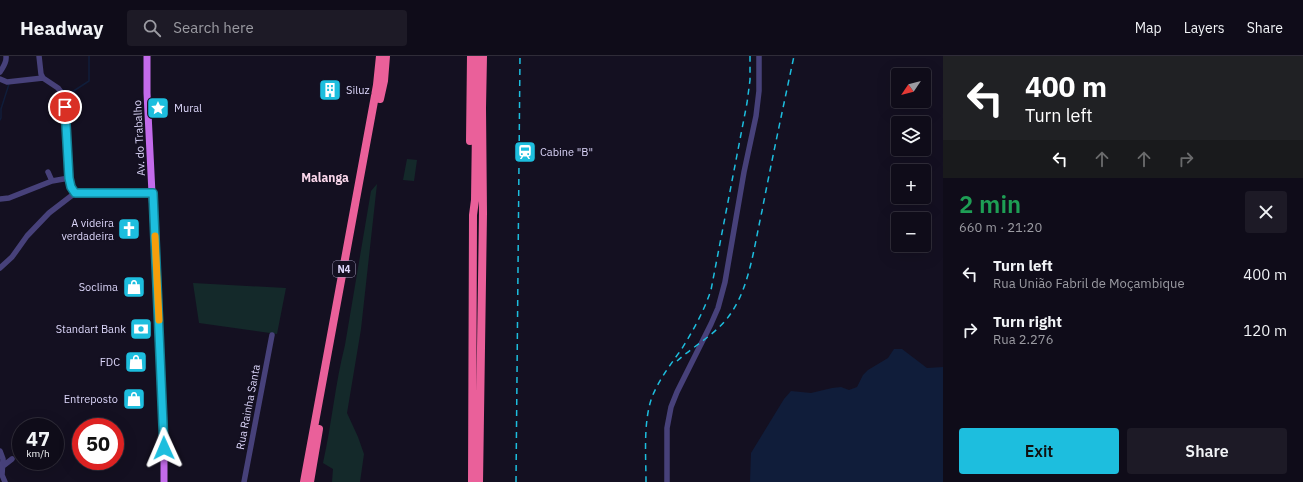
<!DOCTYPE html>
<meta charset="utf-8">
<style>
:root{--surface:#0f0c19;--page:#1d1a26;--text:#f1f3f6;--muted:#9b9ba2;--line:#2f2c38;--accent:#1dbede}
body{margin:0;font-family:"IBM Plex Sans",sans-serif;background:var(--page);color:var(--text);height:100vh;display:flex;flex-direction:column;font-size:15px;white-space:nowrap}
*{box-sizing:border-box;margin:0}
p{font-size:13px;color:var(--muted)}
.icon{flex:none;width:22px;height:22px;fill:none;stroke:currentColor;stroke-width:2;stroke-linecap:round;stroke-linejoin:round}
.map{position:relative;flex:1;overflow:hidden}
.sheet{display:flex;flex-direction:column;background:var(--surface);width:360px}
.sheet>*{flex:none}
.banner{background:#202124;color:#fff;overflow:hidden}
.needle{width:26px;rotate:235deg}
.fabs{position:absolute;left:891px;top:12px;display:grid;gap:8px}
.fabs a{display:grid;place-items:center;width:40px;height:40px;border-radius:4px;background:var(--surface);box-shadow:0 4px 16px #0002,0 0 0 1px var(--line);font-size:20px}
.speed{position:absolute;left:12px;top:362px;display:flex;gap:8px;font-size:20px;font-weight:700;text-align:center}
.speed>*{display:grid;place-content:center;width:52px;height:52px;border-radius:50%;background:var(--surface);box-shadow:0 4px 16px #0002,0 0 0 1px var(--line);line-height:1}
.speed small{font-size:10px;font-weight:400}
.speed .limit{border:6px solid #d22;background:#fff;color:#111}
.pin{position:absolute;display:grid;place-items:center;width:34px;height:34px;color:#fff;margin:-17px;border:2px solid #fff;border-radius:50%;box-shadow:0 1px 4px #0007}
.me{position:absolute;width:44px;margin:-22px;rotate:359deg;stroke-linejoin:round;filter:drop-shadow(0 0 3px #0008)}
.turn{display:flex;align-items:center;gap:14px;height:84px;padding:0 16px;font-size:18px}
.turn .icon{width:52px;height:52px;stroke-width:2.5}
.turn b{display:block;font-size:28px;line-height:34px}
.lanes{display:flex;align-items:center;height:38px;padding:0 16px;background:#0003;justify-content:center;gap:20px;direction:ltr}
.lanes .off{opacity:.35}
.round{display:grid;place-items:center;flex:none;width:42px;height:42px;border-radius:4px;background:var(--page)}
.summary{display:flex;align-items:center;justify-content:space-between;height:68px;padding:0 16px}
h1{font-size:24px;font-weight:600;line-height:30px;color:#1e9e55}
.action{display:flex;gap:8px;margin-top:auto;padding:8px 16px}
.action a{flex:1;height:46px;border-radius:4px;background:var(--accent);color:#111;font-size:16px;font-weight:600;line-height:46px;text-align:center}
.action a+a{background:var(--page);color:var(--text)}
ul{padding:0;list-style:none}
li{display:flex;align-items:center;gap:12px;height:56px;padding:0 16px}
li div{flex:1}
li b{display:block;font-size:15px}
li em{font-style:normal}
header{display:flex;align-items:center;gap:24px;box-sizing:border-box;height:56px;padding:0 20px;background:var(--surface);border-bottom:1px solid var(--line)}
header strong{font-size:19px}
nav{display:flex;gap:22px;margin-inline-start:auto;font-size:14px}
.search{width:280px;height:36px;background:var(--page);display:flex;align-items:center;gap:10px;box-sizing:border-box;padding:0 14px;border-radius:4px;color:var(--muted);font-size:15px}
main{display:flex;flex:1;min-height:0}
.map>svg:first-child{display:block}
.green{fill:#14292a}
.water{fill:#101d3a}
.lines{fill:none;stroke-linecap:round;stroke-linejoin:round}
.stream{stroke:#101d3a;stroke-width:1.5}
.minor{stroke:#47417a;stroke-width:5.5}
.major{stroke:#c36beb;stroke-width:7}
.highway{stroke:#ea609a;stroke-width:8}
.rail{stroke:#1dbede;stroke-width:1.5;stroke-dasharray:6 5;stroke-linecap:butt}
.route-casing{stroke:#137c90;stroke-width:10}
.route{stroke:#1dbede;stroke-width:7}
.slow{stroke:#f59e0b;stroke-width:7}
.labels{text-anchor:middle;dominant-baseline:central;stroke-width:4;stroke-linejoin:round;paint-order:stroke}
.shield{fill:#141021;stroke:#a09bb9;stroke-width:1}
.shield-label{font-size:10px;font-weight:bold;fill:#dcd6fa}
.poi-label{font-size:11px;fill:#dcd6fa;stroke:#141021;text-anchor:end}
.street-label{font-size:11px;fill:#dcd6fa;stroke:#141021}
.neighbourhood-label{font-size:12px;font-weight:bold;fill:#fad7eb;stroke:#141021}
</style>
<header>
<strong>Headway</strong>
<div class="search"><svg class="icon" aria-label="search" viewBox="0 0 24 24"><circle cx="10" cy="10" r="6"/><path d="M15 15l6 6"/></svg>Search here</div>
<nav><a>Map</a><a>Layers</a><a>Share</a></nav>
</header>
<main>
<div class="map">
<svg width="943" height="426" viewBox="0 0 943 426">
<rect width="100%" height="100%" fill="#141021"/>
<path class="green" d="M 407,103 L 417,104 L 414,125 L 403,124 Z
M 377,128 L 361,273 L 347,357 L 358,381 L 364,398 L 360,426 L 332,426 L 333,413 L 323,407 C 332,367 335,328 345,289 L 371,135 Z
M 193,227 L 286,232 L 277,278 L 199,267 Z"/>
<path class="water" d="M 894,293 L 902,293 L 927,312 L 943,311 L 943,426 L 750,426 L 751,397 L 784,343 L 791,335 L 811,337 L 832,332 L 841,331 L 849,334 L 857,331 L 863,319 L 868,314 L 888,302 Z"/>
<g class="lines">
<path class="stream" d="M 62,34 L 72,36 L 89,25 L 89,0
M 0,64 L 1,62 L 1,53 L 9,28"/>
<path class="minor" d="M 39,0 L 41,18 L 43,22
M 0,16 C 3,11 7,7 6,0
M 0,23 L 7,26 L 43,22 L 58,32 L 64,40 L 69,122 L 71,131 L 75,137 L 153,137
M 48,116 L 52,125
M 0,143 L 9,142 L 52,125 L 69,122
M 0,212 L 12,201 L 27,180 L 49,157 L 75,137
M 0,395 L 3,403 L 2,419 L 5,426
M 3,410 L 12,403
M 244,426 L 272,279
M 667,426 L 667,372 L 671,351 L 677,336 L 711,268 L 718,252 L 725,226 L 744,116 L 756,60 L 759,35 L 759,0"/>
<path class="major" d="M 147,0 L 147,37 L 164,378 L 164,426"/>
<path class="highway" d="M 380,43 L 384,25 L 386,0
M 470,85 L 471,0
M 304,426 L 377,29 L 380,0
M 310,426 L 319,373
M 472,426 L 473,159 L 475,144 L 477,0
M 479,426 L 483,157 L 482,52 L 483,0"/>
<path class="rail" d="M 677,305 C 696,288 720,276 733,254 C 750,228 755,186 762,155 C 772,103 783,52 794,0
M 516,426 L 520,0
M 646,426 C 646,400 643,366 652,341 C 659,324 670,309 681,294 C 693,275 704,255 711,234 L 747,47 L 750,24 L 750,0"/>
</g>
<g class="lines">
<g class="route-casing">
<path id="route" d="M 65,51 L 69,122 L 71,131 L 75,137 L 153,137 L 164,392"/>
</g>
<use href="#route" class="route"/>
<path class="slow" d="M 155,180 L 159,264"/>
</g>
<defs>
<g id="building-square" transform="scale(1.15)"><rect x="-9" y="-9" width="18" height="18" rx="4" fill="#1dbede" stroke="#141021"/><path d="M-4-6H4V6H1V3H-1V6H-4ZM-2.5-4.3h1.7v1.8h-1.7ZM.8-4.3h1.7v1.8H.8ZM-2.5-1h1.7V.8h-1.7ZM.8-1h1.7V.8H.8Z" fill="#fff"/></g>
<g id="sight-square" transform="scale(1.15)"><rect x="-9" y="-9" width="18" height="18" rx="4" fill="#1dbede" stroke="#141021"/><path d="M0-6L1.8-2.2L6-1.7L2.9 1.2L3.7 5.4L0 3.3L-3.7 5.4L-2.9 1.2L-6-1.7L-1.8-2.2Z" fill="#fff"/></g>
<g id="station-square" transform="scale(1.15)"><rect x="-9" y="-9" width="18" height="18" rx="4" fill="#1dbede" stroke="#141021"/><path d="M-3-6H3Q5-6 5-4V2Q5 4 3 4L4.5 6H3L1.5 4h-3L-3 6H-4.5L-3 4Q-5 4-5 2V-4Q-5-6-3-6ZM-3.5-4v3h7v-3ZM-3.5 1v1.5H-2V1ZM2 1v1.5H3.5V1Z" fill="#fff"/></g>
<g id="church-square" transform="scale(1.15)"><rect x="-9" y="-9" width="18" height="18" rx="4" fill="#1dbede" stroke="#141021"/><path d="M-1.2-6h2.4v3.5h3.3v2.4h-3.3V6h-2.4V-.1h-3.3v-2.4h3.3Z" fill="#fff"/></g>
<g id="shop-square" transform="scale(1.15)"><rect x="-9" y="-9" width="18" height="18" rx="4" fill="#1dbede" stroke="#141021"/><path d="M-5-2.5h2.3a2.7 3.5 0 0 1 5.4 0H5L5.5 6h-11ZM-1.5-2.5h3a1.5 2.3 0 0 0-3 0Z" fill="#fff"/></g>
<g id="bank-square" transform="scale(1.15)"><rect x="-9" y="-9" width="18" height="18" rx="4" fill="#1dbede" stroke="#141021"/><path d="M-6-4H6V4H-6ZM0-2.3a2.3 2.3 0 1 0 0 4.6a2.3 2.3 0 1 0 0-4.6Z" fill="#fff"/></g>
</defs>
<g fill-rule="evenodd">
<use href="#building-square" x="330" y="34"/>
<use href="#sight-square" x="158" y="52"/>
<use href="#station-square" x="525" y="96"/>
<use href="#church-square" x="129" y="173"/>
<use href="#shop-square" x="134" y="231"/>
<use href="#bank-square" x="141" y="273"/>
<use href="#shop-square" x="136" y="306"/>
<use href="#shop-square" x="134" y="343"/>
</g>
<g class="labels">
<rect class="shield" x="333" y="205" width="22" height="16" rx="3"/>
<g class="shield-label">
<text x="344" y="213">N4</text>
</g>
<g class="poi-label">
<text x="346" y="34" text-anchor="start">Siluz</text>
<text x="174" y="52" text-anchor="start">Mural</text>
<text x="540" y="96" text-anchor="start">Cabine "B"</text>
<text x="114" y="167">A videira<tspan x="114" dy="13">verdadeira</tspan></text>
<text x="118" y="231">Soclima</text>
<text x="126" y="273">Standart Bank</text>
<text x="120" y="306">FDC</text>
<text x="118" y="343">Entreposto</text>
</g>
<g class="street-label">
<text transform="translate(139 82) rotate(-93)">Av. do Trabalho</text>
<text transform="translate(248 351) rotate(-79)">Rua Rainha Santa</text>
</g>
<g class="neighbourhood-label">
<text x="325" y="121">Malanga</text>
</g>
</g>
</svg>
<div class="fabs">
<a><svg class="needle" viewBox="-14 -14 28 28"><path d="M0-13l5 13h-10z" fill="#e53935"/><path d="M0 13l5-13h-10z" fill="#9b9ba2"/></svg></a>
<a><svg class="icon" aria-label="layers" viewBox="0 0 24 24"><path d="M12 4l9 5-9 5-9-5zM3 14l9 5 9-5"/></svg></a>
<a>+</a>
<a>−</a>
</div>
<div class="speed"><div>47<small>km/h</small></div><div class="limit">50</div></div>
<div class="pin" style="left:65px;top:51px;background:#d93025"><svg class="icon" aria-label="arrive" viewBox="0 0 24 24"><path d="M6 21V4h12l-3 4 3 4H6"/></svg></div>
<svg class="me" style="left:164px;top:392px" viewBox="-20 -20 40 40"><path d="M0-17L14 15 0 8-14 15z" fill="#1dbede" stroke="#fff" stroke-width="4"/></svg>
</div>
<section class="sheet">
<div class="banner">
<div class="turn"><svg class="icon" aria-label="left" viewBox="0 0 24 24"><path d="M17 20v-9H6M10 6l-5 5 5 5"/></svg><div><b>400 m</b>Turn left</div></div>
<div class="lanes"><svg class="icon" aria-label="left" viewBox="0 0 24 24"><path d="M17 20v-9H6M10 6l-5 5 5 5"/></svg><svg class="icon off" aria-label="ahead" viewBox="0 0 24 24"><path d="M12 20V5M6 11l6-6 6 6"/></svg><svg class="icon off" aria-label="ahead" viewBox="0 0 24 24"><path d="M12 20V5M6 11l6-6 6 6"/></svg><svg class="icon off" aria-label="right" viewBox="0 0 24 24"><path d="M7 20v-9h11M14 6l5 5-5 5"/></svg></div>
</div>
<div class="summary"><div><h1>2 min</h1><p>660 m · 21:20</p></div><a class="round"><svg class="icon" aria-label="close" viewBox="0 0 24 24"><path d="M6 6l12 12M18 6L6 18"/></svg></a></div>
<ul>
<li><svg class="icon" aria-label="left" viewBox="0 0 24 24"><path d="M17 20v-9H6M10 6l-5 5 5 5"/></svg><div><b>Turn left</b><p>Rua União Fabril de Moçambique</p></div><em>400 m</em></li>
<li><svg class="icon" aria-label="right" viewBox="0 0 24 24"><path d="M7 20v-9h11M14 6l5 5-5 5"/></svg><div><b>Turn right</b><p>Rua 2.276</p></div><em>120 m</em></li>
</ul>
<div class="action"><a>Exit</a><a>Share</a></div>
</section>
</main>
